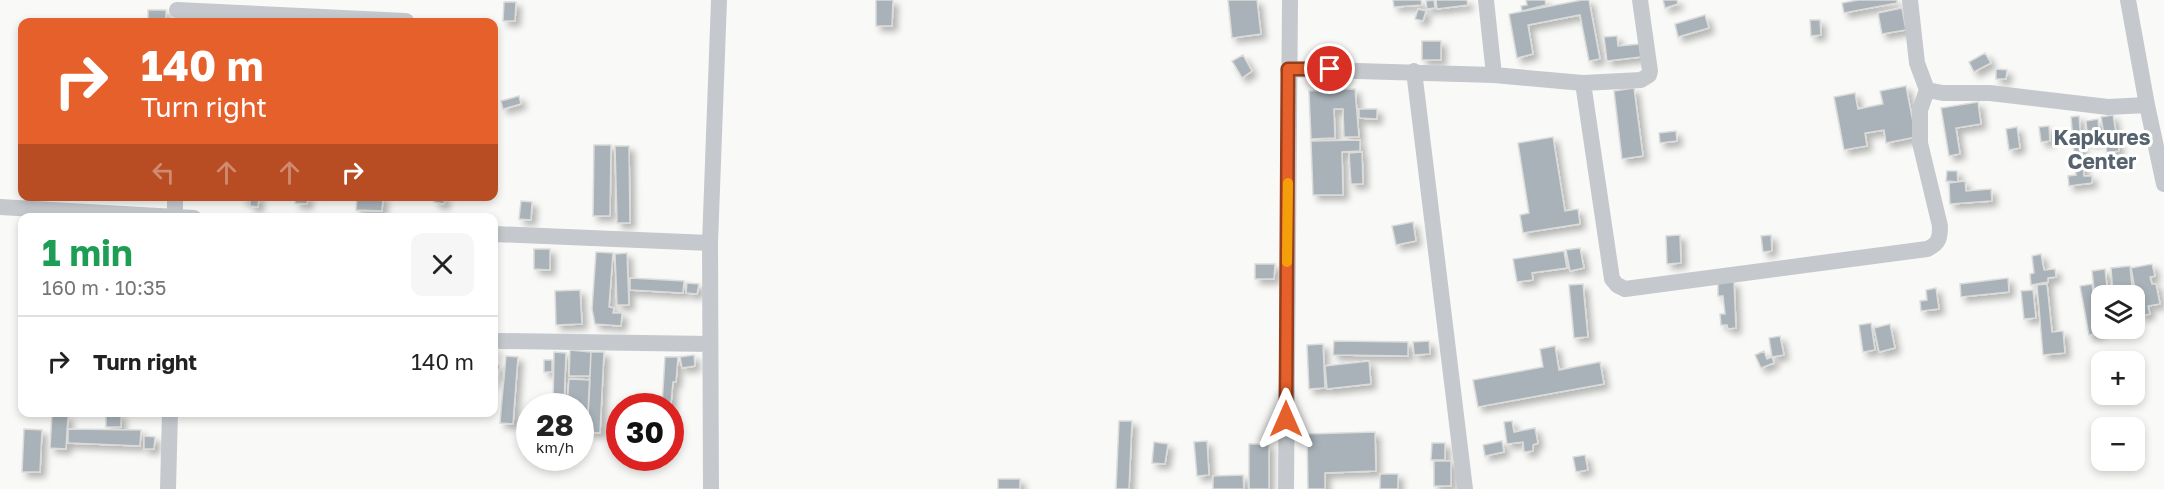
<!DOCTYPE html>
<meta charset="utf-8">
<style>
:root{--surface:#fff;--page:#f6f6f6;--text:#222;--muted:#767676;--line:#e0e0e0}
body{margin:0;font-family:"Golos Text",sans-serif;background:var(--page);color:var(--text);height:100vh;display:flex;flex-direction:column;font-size:22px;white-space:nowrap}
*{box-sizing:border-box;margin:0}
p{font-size:20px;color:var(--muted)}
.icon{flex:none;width:33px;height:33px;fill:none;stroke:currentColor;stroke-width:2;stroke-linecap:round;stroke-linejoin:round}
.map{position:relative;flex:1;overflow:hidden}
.details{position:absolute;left:18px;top:213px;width:480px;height:204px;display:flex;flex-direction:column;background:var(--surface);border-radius:12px;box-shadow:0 3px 9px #0003}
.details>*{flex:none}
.top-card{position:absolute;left:18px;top:18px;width:480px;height:183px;border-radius:12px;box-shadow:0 3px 9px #0003;background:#e6602b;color:#fff;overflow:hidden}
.fabs{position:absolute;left:2091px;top:285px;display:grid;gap:12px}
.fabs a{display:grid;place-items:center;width:54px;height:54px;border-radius:12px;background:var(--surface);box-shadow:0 3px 9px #0003;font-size:30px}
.speed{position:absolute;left:516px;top:393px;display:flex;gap:12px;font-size:30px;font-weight:700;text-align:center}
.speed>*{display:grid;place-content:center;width:78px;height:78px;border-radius:50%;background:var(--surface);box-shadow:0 3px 9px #0003;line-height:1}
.speed small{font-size:15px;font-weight:400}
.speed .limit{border:9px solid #d22;background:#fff;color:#111}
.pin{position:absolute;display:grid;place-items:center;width:51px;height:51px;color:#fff;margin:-26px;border:3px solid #fff;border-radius:50%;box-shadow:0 2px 6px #0007}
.me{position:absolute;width:66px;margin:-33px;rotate:0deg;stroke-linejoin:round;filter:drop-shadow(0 0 4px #0008)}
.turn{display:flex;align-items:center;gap:21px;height:126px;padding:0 24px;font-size:27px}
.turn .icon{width:78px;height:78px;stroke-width:2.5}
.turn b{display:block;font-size:42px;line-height:51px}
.lanes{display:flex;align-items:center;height:57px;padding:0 24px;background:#0003;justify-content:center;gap:30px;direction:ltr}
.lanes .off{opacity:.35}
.round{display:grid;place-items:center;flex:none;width:63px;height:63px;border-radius:12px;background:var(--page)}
.summary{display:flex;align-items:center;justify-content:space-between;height:102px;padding:0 24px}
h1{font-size:36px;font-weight:700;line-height:45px;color:#1e9e55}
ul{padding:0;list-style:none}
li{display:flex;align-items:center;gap:18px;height:90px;padding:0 24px;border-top:2px solid var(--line)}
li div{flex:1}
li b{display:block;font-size:22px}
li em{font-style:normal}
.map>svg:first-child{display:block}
.building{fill:#a9b2b9;stroke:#dbdcd9;stroke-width:1.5;filter:url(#shadow)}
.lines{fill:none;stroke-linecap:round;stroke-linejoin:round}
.minor{stroke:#c5c9cd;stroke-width:16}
.route-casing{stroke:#963e1c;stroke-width:15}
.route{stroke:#e6602b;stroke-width:10}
.slow{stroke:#f59e0b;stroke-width:10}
.labels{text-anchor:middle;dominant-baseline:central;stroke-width:6;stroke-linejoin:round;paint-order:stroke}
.quarter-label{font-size:21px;font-weight:bold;fill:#56626e;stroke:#fff}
</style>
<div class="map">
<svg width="2164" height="489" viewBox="0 0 2164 489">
<defs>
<filter id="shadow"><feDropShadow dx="5" dy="5" stdDeviation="3" flood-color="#0004"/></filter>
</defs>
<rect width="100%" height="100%" fill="#f9faf7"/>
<path class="building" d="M 876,0 L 893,0 L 892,26 L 876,26 Z
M 1228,0 L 1257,0 L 1261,34 L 1232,38 Z
M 1393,0 L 1421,0 L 1422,5 L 1394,7 Z
M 1434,0 L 1435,8 L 1427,9 L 1426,1 Z
M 1436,0 L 1467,0 L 1468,5 L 1437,9 Z
M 1526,0 L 1545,0 L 1546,5 L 1522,11 L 1521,6 L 1527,5 Z
M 1582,0 L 1589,0 L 1600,59 L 1589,61 L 1580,15 L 1528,25 L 1533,54 L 1517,58 L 1509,14 Z
M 1663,0 L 1677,0 L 1678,4 L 1665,8 Z
M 1858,0 L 1897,0 L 1897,3 L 1844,13 L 1842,3 Z
M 504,2 L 516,2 L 515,21 L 503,21 Z
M 1902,8 L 1906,30 L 1882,34 L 1878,13 Z
M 1418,9 L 1426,11 L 1423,21 L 1415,19 Z
M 148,10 L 166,10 L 166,22 L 148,22 Z
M 1705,15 L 1709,28 L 1678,37 L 1675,24 Z
M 1810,20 L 1820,20 L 1821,35 L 1811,36 Z
M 1617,36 L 1618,46 L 1640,44 L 1641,57 L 1607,61 L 1604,37 Z
M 1422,41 L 1441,41 L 1441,60 L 1422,60 Z
M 1985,53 L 1991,63 L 1974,72 L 1969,62 Z
M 1243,55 L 1252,71 L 1242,78 L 1232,61 Z
M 1996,69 L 2007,70 L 2006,79 L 1996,79 Z
M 1906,86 L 1916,137 L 1886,143 L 1884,130 L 1865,133 L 1867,146 L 1844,150 L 1834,97 L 1855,93 L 1858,109 L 1883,104 L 1880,91 Z
M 1634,88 L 1643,156 L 1622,159 L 1614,91 Z
M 1355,89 L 1359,137 L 1344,137 L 1343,109 L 1334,109 L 1335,138 L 1311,139 L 1309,91 Z
M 519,96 L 521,104 L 503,109 L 501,101 Z
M 1978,102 L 1981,124 L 1956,128 L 1960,154 L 1949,156 L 1941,108 Z
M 1359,109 L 1377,109 L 1377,119 L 1359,118 Z
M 2113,115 L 2119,151 L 2107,153 L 2101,117 Z
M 2079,116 L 2084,176 L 2092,176 L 2092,183 L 2069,186 L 2068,176 L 2076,175 L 2071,117 Z
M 2098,119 L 2100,141 L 2088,142 L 2086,121 Z
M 2049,126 L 2050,141 L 2041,142 L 2039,127 Z
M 2017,127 L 2020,148 L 2009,150 L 2006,129 Z
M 1676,131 L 1677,141 L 1660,143 L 1659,133 Z
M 1553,137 L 1565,211 L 1578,209 L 1580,224 L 1523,233 L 1520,215 L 1529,213 L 1518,143 Z
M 1360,140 L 1360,151 L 1342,152 L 1343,195 L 1313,195 L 1311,141 Z
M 594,145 L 611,145 L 610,216 L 593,216 Z
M 615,146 L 629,146 L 630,223 L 617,223 Z
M 1362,152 L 1363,184 L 1351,184 L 1349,153 Z
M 1947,171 L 1957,171 L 1958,182 L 1946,181 Z
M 1965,181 L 1966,191 L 1991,189 L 1992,201 L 1950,204 L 1949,183 Z
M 242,196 L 259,196 L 258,207 L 250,206 L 250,200 L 242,200 Z
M 296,196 L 308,196 L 307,204 L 295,203 Z
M 357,196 L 383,196 L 382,211 L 356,210 Z
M 435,196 L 445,196 L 444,204 L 434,202 Z
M 521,201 L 532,202 L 531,220 L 519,219 Z
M 1413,222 L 1416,241 L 1396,245 L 1392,226 Z
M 1680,235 L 1681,263 L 1667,264 L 1666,236 Z
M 1771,235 L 1772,251 L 1763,252 L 1761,236 Z
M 1580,248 L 1584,268 L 1570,271 L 1566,250 Z
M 534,249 L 550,249 L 550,270 L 534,269 Z
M 1564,251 L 1567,268 L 1532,273 L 1533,280 L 1517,282 L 1513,259 Z
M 596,252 L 613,253 L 609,307 L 614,308 L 613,313 L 622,313 L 621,326 L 595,324 L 592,309 Z
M 627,253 L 629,305 L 617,305 L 615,254 Z
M 2041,254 L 2044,270 L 2055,269 L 2056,277 L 2048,278 L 2048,282 L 2031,285 L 2030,274 L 2034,273 L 2032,256 Z
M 1255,264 L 1275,264 L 1274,279 L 1255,279 Z
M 2152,264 L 2155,276 L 2150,277 L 2152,284 L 2156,284 L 2160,304 L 2148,306 L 2150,314 L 2140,316 L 2131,268 Z
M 2130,266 L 2133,296 L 2113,296 L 2111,268 Z
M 2105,269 L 2108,296 L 2102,296 L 2102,307 L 2096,307 L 2092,271 Z
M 630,278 L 684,281 L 683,293 L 630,290 Z
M 2008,278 L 2009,292 L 1961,297 L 1960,284 Z
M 1734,282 L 1736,328 L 1728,329 L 1727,325 L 1721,325 L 1720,314 L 1725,314 L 1723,296 L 1718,296 L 1718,283 Z
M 687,283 L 699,284 L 697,294 L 686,293 Z
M 1583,284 L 1588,337 L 1574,338 L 1569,285 Z
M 2047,284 L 2052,332 L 2063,331 L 2065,353 L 2043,355 L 2037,285 Z
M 2092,284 L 2100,333 L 2089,335 L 2080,286 Z
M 1936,288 L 1939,309 L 1921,311 L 1920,301 L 1927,300 L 1926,290 Z
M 580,290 L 582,324 L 556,325 L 555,291 Z
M 2033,290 L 2036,318 L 2024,319 L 2021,291 Z
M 1871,323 L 1875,350 L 1863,352 L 1859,325 Z
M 1890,324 L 1895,348 L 1879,352 L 1874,328 Z
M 1780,336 L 1784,355 L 1772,357 L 1769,338 Z
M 1334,341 L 1408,342 L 1408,356 L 1333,355 Z
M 1429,341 L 1430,354 L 1414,355 L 1413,342 Z
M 1323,344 L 1325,388 L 1309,389 L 1307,345 Z
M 1555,346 L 1559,370 L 1600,362 L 1604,384 L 1478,407 L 1473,380 L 1543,367 L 1540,349 Z
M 494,349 L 496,349 L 494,365 L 500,365 L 495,384 L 494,383 Z
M 570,350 L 591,352 L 590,376 L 569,376 Z
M 1764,351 L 1767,359 L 1772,357 L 1774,363 L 1761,368 L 1755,355 Z
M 554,352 L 566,353 L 564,406 L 553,406 Z
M 591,352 L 604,352 L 600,433 L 587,432 Z
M 694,355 L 695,366 L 682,368 L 680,357 Z
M 506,356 L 518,357 L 513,424 L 500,423 Z
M 665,357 L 678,357 L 676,382 L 673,382 L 670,414 L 670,406 L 662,406 Z
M 544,360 L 552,360 L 552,372 L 544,372 Z
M 1369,361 L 1371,384 L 1327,389 L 1325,366 Z
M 569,379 L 590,380 L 588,416 L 580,416 L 580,406 L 567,406 Z
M 121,414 L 121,427 L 106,427 L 106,415 Z
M 52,415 L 68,416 L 66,449 L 50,448 Z
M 1119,421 L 1132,421 L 1129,489 L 1116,489 Z
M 1512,421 L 1514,432 L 1535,428 L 1538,443 L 1533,445 L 1533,451 L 1524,452 L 1523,442 L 1507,444 L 1504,422 Z
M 24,429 L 42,430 L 40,472 L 22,472 Z
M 68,429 L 141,430 L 140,446 L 68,443 Z
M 1375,432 L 1376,471 L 1325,473 L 1325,489 L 1308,489 L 1307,434 Z
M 144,436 L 155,437 L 154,449 L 144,449 Z
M 1207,441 L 1209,475 L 1197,476 L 1194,442 Z
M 1502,441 L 1504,452 L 1485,456 L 1483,445 Z
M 1154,442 L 1168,444 L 1165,464 L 1152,463 Z
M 1432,443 L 1445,443 L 1445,460 L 1431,460 Z
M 1249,444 L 1269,444 L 1269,489 L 1249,489 Z
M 1585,455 L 1588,470 L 1576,472 L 1573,457 Z
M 1434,461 L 1451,461 L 1451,486 L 1434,486 Z
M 1380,474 L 1398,474 L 1398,489 L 1380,489 Z
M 1243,475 L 1244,489 L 1213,489 L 1213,476 Z
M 998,479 L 1020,479 L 1020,489 L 998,489 Z"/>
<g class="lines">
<path class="minor" d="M 1486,0 L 1494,75
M 1910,0 L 1917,63 L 1927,90 L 1943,93 L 1990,93 L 2108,107 L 2147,105 L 2164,184
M 2128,0 L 2147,105
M 177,10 L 406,21
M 1288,69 L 1494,75 L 1583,83 L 1641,80 L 1649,75 L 1650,71 L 1640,0
M 1414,71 L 1465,489
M 1583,83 L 1612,279 L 1617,285 L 1625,289 L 1927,249 C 1939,244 1940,238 1940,226 L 1920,143 L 1920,110 L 1927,90
M 0,207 L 194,218
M 175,218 L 175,196
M 494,234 L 710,243
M 500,341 L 710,344
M 168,489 L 170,412
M 711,489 L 710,243 L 719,0
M 1286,489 L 1290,0"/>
</g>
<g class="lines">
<g class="route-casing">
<path id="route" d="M 1286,419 L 1288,69 L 1330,69"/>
</g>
<use href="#route" class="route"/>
<path class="slow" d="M 1287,262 L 1288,183"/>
</g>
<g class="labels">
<g class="quarter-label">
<text x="2102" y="137">Kapkures<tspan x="2102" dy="24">Center</tspan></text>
</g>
</g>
</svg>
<div class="fabs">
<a><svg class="icon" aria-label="layers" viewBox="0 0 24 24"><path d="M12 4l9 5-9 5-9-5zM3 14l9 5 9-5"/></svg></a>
<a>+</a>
<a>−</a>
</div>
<div class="speed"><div>28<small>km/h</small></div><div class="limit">30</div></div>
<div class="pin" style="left:1330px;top:69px;background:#d93025"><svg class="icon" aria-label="arrive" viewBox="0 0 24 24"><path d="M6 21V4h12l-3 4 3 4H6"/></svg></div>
<svg class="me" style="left:1286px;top:419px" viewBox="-20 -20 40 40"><path d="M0-17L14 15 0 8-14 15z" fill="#e6602b" stroke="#fff" stroke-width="4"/></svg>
<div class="top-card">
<div class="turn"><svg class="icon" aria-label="right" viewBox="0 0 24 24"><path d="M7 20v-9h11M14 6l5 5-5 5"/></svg><div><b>140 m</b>Turn right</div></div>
<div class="lanes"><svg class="icon off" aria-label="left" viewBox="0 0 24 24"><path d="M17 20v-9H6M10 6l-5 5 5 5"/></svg><svg class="icon off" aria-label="ahead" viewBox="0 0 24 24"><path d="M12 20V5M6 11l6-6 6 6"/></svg><svg class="icon off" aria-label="ahead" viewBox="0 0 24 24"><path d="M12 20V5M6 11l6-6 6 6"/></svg><svg class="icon" aria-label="right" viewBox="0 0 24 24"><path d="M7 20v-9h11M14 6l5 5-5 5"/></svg></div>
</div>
<section class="details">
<div class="summary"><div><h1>1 min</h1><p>160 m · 10:35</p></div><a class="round"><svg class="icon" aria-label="close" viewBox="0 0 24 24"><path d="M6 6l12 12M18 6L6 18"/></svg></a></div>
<ul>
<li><svg class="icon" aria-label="right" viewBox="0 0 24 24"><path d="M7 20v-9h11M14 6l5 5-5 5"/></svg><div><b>Turn right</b></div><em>140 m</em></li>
</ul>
</section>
</div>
